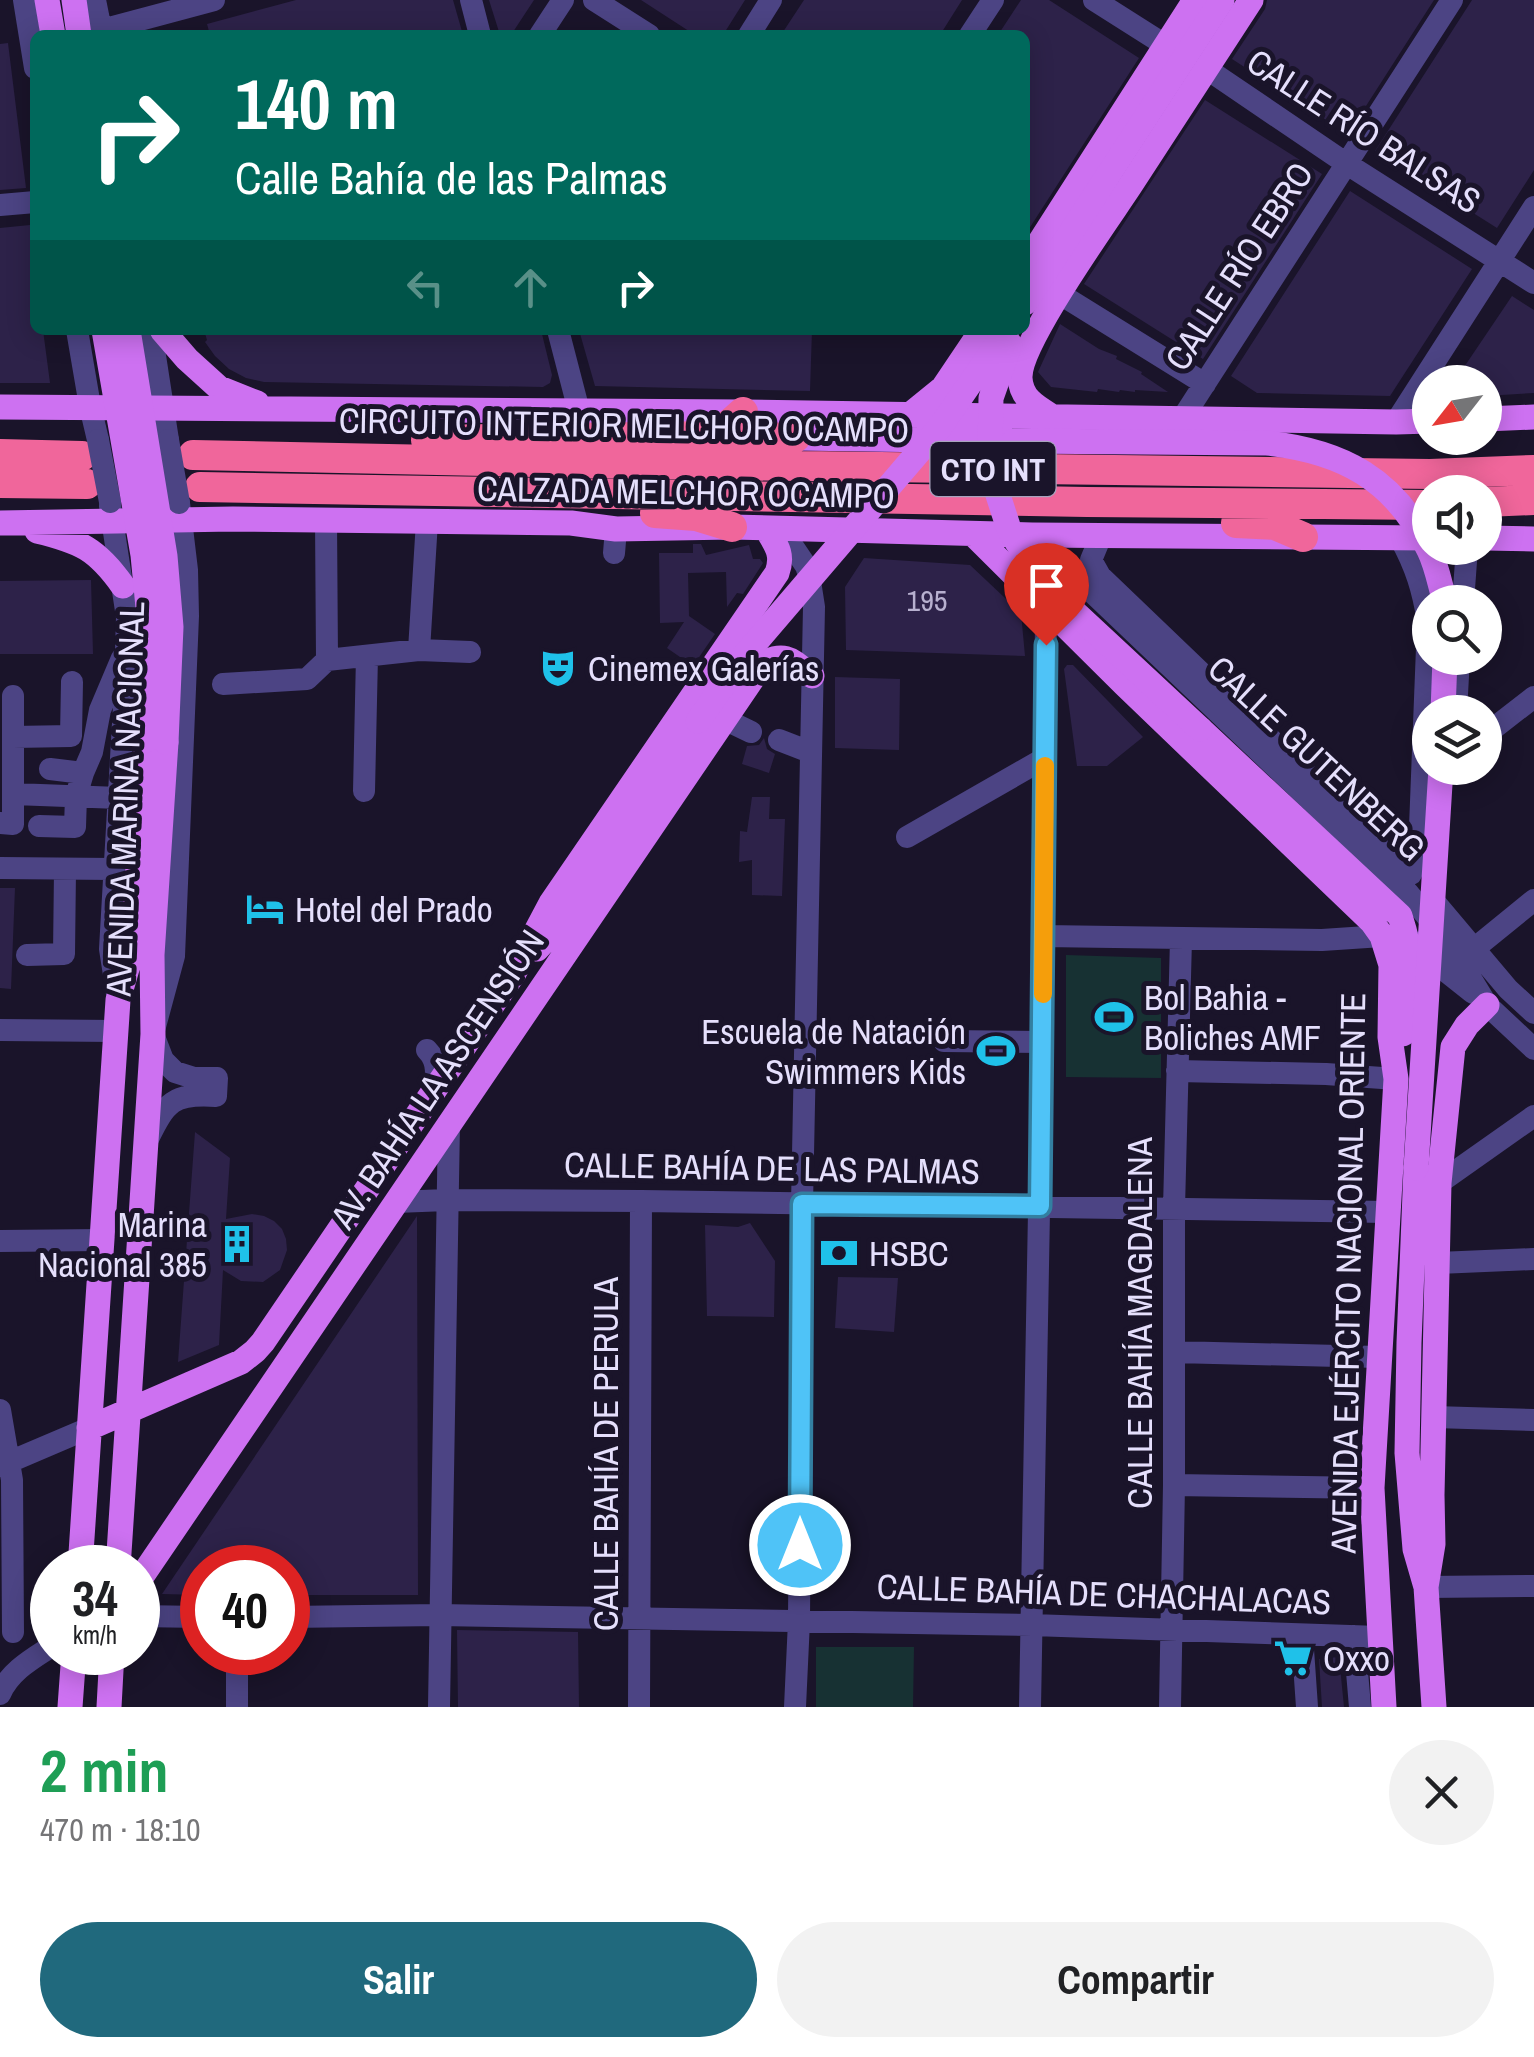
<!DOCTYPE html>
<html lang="es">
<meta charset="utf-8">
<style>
:root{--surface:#fff;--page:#f2f2f2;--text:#202124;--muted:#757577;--accent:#20697d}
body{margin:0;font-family:"Archivo Narrow",sans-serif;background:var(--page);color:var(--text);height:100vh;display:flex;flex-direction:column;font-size:38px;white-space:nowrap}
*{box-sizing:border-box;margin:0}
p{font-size:32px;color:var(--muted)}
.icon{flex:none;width:55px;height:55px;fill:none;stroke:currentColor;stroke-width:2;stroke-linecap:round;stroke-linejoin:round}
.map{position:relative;height:1707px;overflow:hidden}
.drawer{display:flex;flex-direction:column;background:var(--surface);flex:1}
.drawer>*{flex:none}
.banner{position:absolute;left:30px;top:30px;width:1000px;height:305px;border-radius:15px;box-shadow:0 5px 25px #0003;background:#00695c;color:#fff;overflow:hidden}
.needle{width:65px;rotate:239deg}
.tools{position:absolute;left:1412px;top:365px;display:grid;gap:20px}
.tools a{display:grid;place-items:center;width:90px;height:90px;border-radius:50%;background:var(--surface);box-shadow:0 5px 25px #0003;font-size:50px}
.speed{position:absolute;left:30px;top:1545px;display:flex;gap:20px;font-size:50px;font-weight:700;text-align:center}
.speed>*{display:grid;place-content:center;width:130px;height:130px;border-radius:50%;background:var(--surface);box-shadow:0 5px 25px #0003;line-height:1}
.speed small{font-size:25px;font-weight:400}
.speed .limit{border:15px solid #d22;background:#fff;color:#111}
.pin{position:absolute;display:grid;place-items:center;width:85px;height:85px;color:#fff;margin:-102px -42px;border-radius:50% 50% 50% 0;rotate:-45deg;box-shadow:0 0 10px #0007}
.pin .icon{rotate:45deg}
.me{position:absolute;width:110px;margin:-55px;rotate:0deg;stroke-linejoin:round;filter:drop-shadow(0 0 8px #0008)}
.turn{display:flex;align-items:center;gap:35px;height:210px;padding:0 40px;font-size:45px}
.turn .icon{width:130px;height:130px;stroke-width:2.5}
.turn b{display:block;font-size:70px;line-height:85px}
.lanes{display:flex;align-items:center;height:95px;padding:0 40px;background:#0003;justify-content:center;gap:50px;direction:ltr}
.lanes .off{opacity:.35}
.round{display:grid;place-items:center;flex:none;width:105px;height:105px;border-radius:52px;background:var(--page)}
.head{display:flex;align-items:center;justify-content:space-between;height:170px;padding:0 40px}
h1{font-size:60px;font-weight:700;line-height:75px;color:#1e9e55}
.cta{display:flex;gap:20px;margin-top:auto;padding:20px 40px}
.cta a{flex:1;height:115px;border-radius:60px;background:var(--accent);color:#fff;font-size:40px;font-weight:700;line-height:115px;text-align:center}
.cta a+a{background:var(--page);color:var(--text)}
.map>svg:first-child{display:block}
.green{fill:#173133}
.building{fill:#2d2249}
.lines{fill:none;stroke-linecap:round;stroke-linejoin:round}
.minor{stroke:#4c4484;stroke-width:22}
.major{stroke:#cd71f1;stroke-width:25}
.highway{stroke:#f0669b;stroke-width:30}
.minor-bridge{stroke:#4c4484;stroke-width:22}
.major-bridge{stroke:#cd71f1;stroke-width:25}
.route-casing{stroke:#337fa1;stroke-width:25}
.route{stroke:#4fc3f7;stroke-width:18}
.slow{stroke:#f59e0b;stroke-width:18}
.labels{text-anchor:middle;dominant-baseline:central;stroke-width:10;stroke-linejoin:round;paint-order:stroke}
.number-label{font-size:30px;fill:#b7b0cf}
.shield{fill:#1a142a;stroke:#a8a2bd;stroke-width:2.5}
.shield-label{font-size:32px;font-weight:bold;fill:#e5dffc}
.street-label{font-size:35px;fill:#e5dffc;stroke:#1a142a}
.poi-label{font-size:35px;fill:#e5dffc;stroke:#1a142a;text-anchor:start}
</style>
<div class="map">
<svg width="1534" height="1707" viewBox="0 0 1534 1707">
<rect width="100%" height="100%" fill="#1a142a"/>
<path class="green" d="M 1066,955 L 1161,958 L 1161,1078 L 1066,1077 Z
M 816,1647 L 914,1647 L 913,1707 L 816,1707 Z"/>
<path class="building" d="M 296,0 L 453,0 L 463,35 L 210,35 L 207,24 Z
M 489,0 L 534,0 L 511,35 L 500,35 Z
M 641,0 L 745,0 L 723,35 L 695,35 Z
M 804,0 L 962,0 L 940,35 L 781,35 Z
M 1021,0 L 1049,0 L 1139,58 L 1025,235 L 1025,35 L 998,35 Z
M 1267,0 L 1434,0 L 1348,134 L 1232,59 L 1265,9 Z
M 1472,0 L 1534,0 L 1534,170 L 1497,228 L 1375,151 Z
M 8,43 L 26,188 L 0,190 L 0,44 Z
M 1205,100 L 1322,174 L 1203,359 L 1084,284 Z
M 1350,191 L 1472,269 L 1390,396 L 1257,393 L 1231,376 Z
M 30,225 L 35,263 L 35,330 L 43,330 L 50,383 L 0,383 L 0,228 Z
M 1512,296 L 1534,310 L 1534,393 L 1485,396 L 1485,382 L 1454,382 Z
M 1060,324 L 1099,349 L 1117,356 L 1116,359 L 1142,372 L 1141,374 L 1168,392 L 1135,390 L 1135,392 L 1120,390 L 1119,392 L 1098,389 L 1097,392 L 1051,387 L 1038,372 Z
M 204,330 L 541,330 L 552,375 L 550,383 L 543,387 L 264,382 L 246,378 L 229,369 L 215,356 L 205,342 L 207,340 Z
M 579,330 L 812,330 L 810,391 L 595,386 Z
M 693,544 L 701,544 L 706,555 L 749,545 L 753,559 L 760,559 L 763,563 L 743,594 L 737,593 L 727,607 L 726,572 L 688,573 L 689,616 L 715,634 L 693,666 L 667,648 L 684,622 L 660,623 L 659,553 L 693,553 Z
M 864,558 L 970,565 L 1021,613 L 1025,656 L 846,650 L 845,587 Z
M 91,580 L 93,654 L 0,654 L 0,581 Z
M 1067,665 L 1073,665 L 1143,737 L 1107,766 L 1077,766 L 1064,669 Z
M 835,677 L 900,679 L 899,750 L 835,748 Z
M 764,738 L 767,749 L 775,754 L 769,773 L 742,764 L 747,746 L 759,745 Z
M 752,797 L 770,797 L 769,819 L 785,819 L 782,896 L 752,895 L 752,860 L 739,862 L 740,831 L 747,832 Z
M 0,888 L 15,888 L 11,989 L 0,988 Z
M 195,1132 L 230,1158 L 226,1219 L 252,1214 L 264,1216 L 274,1221 L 282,1229 L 286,1239 L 287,1250 L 280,1270 L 263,1282 L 241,1281 L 223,1270 L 219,1345 L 178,1362 Z
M 417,1216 L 418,1595 L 288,1595 L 288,1568 L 202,1568 L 202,1595 L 162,1594 Z
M 750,1223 L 775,1261 L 774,1317 L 707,1316 L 705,1225 L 738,1227 Z
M 838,1277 L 898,1278 L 894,1332 L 835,1328 Z
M 457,1630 L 578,1632 L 579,1707 L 458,1707 Z
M 1339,1657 L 1344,1707 L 1322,1707 L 1319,1659 Z"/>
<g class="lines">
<path class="minor" d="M 24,0 L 35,68
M 95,0 L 102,35
M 471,0 L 480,35
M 594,0 L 649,35
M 1094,0 L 1165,45
M 102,30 L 214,0
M 540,35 L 563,0
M 749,35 L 771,0
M 970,35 L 993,0
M 1207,69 L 1347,164 L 1534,283
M 0,205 L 35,202
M 1047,286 L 1205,384
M 77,330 L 90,406 L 98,440
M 151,330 L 168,440
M 558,330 L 579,411
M 1182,419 L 1452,0
M 1396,422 L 1534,207
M 110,506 L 127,617 L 125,689 L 110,949 L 118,1000
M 781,529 L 806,566 L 809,575 L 814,607 L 802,1204 L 799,1621 L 795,1707
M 1032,535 L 1408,893 L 1451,946 L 1487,1005 L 1534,1049
M 1101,536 L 1091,560 L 1100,576 L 1406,869
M 1400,538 C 1416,567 1423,590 1428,622 L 1419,853 L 1411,874
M 614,553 L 616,529
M 1463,602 L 1467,548
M 419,650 L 427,521
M 327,660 L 419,650 L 470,652
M 223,684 L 307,679 L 327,660 L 326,520
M 1456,712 L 1459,658
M 724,719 L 751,732
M 1485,735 L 1534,697
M 13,737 L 71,736 L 72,682
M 779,740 L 810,752
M 83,773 L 92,752 L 100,710 L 122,658
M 364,791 L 367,656
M 14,794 L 119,798
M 0,823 L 13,824 L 13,696
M 39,826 L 75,827 L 76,796 L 83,773 L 50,769
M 907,837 L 1045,758
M 0,868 L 114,869
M 1433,900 L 1508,989 L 1534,1013
M 1044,936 L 1322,940 L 1382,936
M 1421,942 L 1444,970 L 1473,993
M 1475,948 L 1534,900
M 27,955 L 64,954 L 65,870
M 0,1030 L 116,1031
M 944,1041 L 1042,1042
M 427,1050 C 439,1062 437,1077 432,1093
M 1177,1071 L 1326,1074 L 1396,1079
M 148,1139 C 166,1102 173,1093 216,1096 L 217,1078 L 194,1078 L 175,1072 L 163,1060 L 153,1034 L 174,956 L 188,616 L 187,570 L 179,503
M 1439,1183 L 1534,1116
M 396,1202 L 447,1200 L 641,1201 L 1387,1212
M 0,1241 L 102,1240
M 1438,1263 L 1534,1259
M 1175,1352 L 1378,1357
M 0,1410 L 12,1480 L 13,1632
M 1434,1417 L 1534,1420
M 0,1466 L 89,1428
M 1174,1485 L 1372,1488
M 1426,1587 L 1534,1586
M 138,1616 L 202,1617
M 288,1617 L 439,1615 L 1032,1625 L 1379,1637
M 1302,1635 L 1307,1707
M 1354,1636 L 1360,1707
M 237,1652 L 237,1707
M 0,1694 C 10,1671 32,1659 52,1646
M 439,1707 L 449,1123
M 639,1707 L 641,1201
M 1030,1707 L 1044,936 L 1046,607
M 1170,1707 L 1174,1485 L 1174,1208 L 1181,939"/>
<path class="major" d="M 47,0 L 53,35
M 74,0 L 79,35
M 1025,265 L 1195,0
M 162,330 L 187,359 L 219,388 L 257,403
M 0,407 L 743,412 L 1396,422 L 1430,421
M 911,414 L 943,388 L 982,330
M 1053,417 C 1037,407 1021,399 1020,378 C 1019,343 1107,221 1130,186 C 1170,124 1211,62 1251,0
M 1485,419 L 1534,417
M 782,428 L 795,438 L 1009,441
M 0,523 L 233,519 L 571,523 L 616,529 L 732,527 L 1032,535 L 1430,538
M 37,531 C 80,541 97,549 123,586
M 973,534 L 1125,685 L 1372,922 L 1382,936 L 1391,965 L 1390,1037 L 1396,1079 L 1372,1488 L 1384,1707
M 1485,538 L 1534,539
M 1443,712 L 1445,658
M 1200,729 L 1400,916 C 1416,964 1410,986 1403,1034
M 537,949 L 565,919 L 698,721
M 1416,1168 L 1409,1343 L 1407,1453 L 1415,1549 L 1426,1587 L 1434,1707
M 89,1428 L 241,1362 L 255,1351 L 263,1342 L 514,973 L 551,903 L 777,573 C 784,554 776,545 766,528
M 80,1568 L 118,1000 L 132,951 L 147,740
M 118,1568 L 153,1034 L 152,955 L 166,742
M 138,1582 L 763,663 C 787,651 793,662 812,676
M 1426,1587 L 1433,1544 L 1432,1495 L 1439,1183 L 1453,1047 L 1467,1025 L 1487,1005
M 70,1707 L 74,1652
M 109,1707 L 112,1652"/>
<path class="highway" d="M 716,436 L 795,438
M 426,440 L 716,436 L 743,412
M 0,454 L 82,456
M 193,455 L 633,464 L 1430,474 L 1534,470
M 0,483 L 87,484
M 200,487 L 1087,502 L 1430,505
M 1485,502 L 1534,500
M 655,513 L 696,516 L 732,527
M 1236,523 L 1275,525 L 1303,537"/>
<path class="minor-bridge" d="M 98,440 L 110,502
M 168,440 L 179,503"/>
<path class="major-bridge" d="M 1025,303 L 1222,0
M 104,330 L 143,555 L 150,628 L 147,740
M 128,330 L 165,556 L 171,627 L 166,742
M 1010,344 L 991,398 L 990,451 L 996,489 L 1009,529 L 1031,565 L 1057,596 L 1200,729
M 1014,441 L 1267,443 C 1342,451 1395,479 1429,550 C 1437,566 1440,585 1445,602
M 698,721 L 744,656 L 940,427 L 1007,330
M 1416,1168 L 1441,768"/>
</g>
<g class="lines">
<g class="route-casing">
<path id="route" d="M 800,1545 L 802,1204 L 1040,1206 L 1046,645"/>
</g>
<use href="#route" class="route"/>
<path class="slow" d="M 1043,994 L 1045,766"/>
</g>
<defs>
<g id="theatre-bare" transform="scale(3)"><path d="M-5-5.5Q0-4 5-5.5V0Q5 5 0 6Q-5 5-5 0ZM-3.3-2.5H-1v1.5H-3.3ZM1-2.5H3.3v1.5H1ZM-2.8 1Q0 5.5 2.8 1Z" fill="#1fc1e9" stroke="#1a142a" stroke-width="2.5" paint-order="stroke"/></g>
<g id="hotel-bare" transform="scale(3)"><path d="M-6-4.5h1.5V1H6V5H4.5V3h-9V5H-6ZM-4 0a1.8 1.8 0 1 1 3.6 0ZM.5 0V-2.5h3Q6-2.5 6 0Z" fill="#1fc1e9" stroke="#1a142a" stroke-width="2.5" paint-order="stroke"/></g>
<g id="stadium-bare" transform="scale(3)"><path d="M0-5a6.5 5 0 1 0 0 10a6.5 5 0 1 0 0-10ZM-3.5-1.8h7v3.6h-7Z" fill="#1fc1e9" stroke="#1a142a" stroke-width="2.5" paint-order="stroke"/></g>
<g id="building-bare" transform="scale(3)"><path d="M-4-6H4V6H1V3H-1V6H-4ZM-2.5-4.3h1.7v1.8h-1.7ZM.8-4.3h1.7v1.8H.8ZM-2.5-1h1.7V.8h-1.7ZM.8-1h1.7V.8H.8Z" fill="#1fc1e9" stroke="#1a142a" stroke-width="2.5" paint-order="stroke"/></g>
<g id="bank-bare" transform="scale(3)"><path d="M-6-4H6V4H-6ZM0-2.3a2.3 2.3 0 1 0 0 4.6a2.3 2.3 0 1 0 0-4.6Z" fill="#1fc1e9" stroke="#1a142a" stroke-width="2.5" paint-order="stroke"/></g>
<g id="supermarket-bare" transform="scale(3)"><path d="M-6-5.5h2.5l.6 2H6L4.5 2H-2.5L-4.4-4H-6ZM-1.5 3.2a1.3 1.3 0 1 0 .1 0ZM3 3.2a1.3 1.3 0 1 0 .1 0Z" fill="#1fc1e9" stroke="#1a142a" stroke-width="2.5" paint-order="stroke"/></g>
</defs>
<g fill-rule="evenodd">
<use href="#theatre-bare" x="558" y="668"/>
<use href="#hotel-bare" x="265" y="909"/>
<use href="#stadium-bare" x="1114" y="1017"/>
<use href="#stadium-bare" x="996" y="1051"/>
<use href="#building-bare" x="237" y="1244"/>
<use href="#bank-bare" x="839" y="1253"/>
<use href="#supermarket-bare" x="1293" y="1658"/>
</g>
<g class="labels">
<g class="number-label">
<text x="927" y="600">195</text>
</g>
<rect class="shield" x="930.5" y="442" width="125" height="54" rx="8"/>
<g class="shield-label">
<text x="993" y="469">CTO INT</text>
</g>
<g class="street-label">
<text transform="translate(1364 131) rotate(33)">CALLE RÍO BALSAS</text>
<text transform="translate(1239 266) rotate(-57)">CALLE RÍO EBRO</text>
<text transform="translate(624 425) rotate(1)">CIRCUITO INTERIOR MELCHOR OCAMPO</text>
<text transform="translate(686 492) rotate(1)">CALZADA MELCHOR OCAMPO</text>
<text transform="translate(1317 758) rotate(43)">CALLE GUTENBERG</text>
<text transform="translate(125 799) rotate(-88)">AVENIDA MARINA NACIONAL</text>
<text transform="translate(437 1079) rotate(-56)">AV. BAHÍA LA ASCENSIÓN</text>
<text transform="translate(772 1168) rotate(1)">CALLE BAHÍA DE LAS PALMAS</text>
<text transform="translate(1348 1273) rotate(-89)">AVENIDA EJÉRCITO NACIONAL ORIENTE</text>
<text transform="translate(1139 1323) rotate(-90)">CALLE BAHÍA MAGDALENA</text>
<text transform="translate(605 1454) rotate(-90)">CALLE BAHÍA DE PERULA</text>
<text transform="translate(1104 1594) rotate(2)">CALLE BAHÍA DE CHACHALACAS</text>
</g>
<g class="poi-label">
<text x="588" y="668">Cinemex Galerías</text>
<text x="295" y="909">Hotel del Prado</text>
<text x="1144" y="997">Bol Bahia -<tspan x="1144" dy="40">Boliches AMF</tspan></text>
<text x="966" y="1031" text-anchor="end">Escuela de Natación<tspan x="966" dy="40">Swimmers Kids</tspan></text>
<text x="207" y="1224" text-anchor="end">Marina<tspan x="207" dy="40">Nacional 385</tspan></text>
<text x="869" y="1253">HSBC</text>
<text x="1323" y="1658">Oxxo</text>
</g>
</g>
</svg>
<div class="tools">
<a><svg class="needle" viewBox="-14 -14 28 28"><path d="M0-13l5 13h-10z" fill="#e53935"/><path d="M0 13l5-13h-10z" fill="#757577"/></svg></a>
<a><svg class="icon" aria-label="sound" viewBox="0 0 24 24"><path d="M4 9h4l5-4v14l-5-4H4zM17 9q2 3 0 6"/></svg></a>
<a><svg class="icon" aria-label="search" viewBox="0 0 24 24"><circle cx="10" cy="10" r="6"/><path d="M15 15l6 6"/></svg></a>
<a><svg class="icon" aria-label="layers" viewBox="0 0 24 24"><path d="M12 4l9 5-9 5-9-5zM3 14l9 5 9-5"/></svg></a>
</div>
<div class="speed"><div>34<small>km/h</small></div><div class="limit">40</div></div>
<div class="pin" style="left:1046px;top:645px;background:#d93025"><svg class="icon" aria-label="arrive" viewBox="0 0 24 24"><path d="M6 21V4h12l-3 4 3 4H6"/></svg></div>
<svg class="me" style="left:800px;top:1545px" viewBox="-20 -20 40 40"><circle r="17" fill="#4fc3f7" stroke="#fff" stroke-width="3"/><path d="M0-11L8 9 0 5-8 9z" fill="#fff"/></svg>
<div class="banner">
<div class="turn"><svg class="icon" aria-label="right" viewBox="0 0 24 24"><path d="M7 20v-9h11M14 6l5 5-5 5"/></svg><div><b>140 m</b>Calle Bahía de las Palmas</div></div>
<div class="lanes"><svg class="icon off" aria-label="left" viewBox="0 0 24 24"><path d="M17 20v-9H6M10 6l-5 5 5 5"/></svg><svg class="icon off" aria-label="ahead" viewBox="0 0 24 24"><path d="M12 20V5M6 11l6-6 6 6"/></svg><svg class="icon" aria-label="right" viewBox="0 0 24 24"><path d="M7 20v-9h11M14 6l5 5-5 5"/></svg></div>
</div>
</div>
<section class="drawer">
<div class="head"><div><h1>2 min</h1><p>470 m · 18:10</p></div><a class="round"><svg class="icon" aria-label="close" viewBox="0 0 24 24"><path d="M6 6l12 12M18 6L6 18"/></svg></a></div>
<div class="cta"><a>Salir</a><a>Compartir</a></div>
</section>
